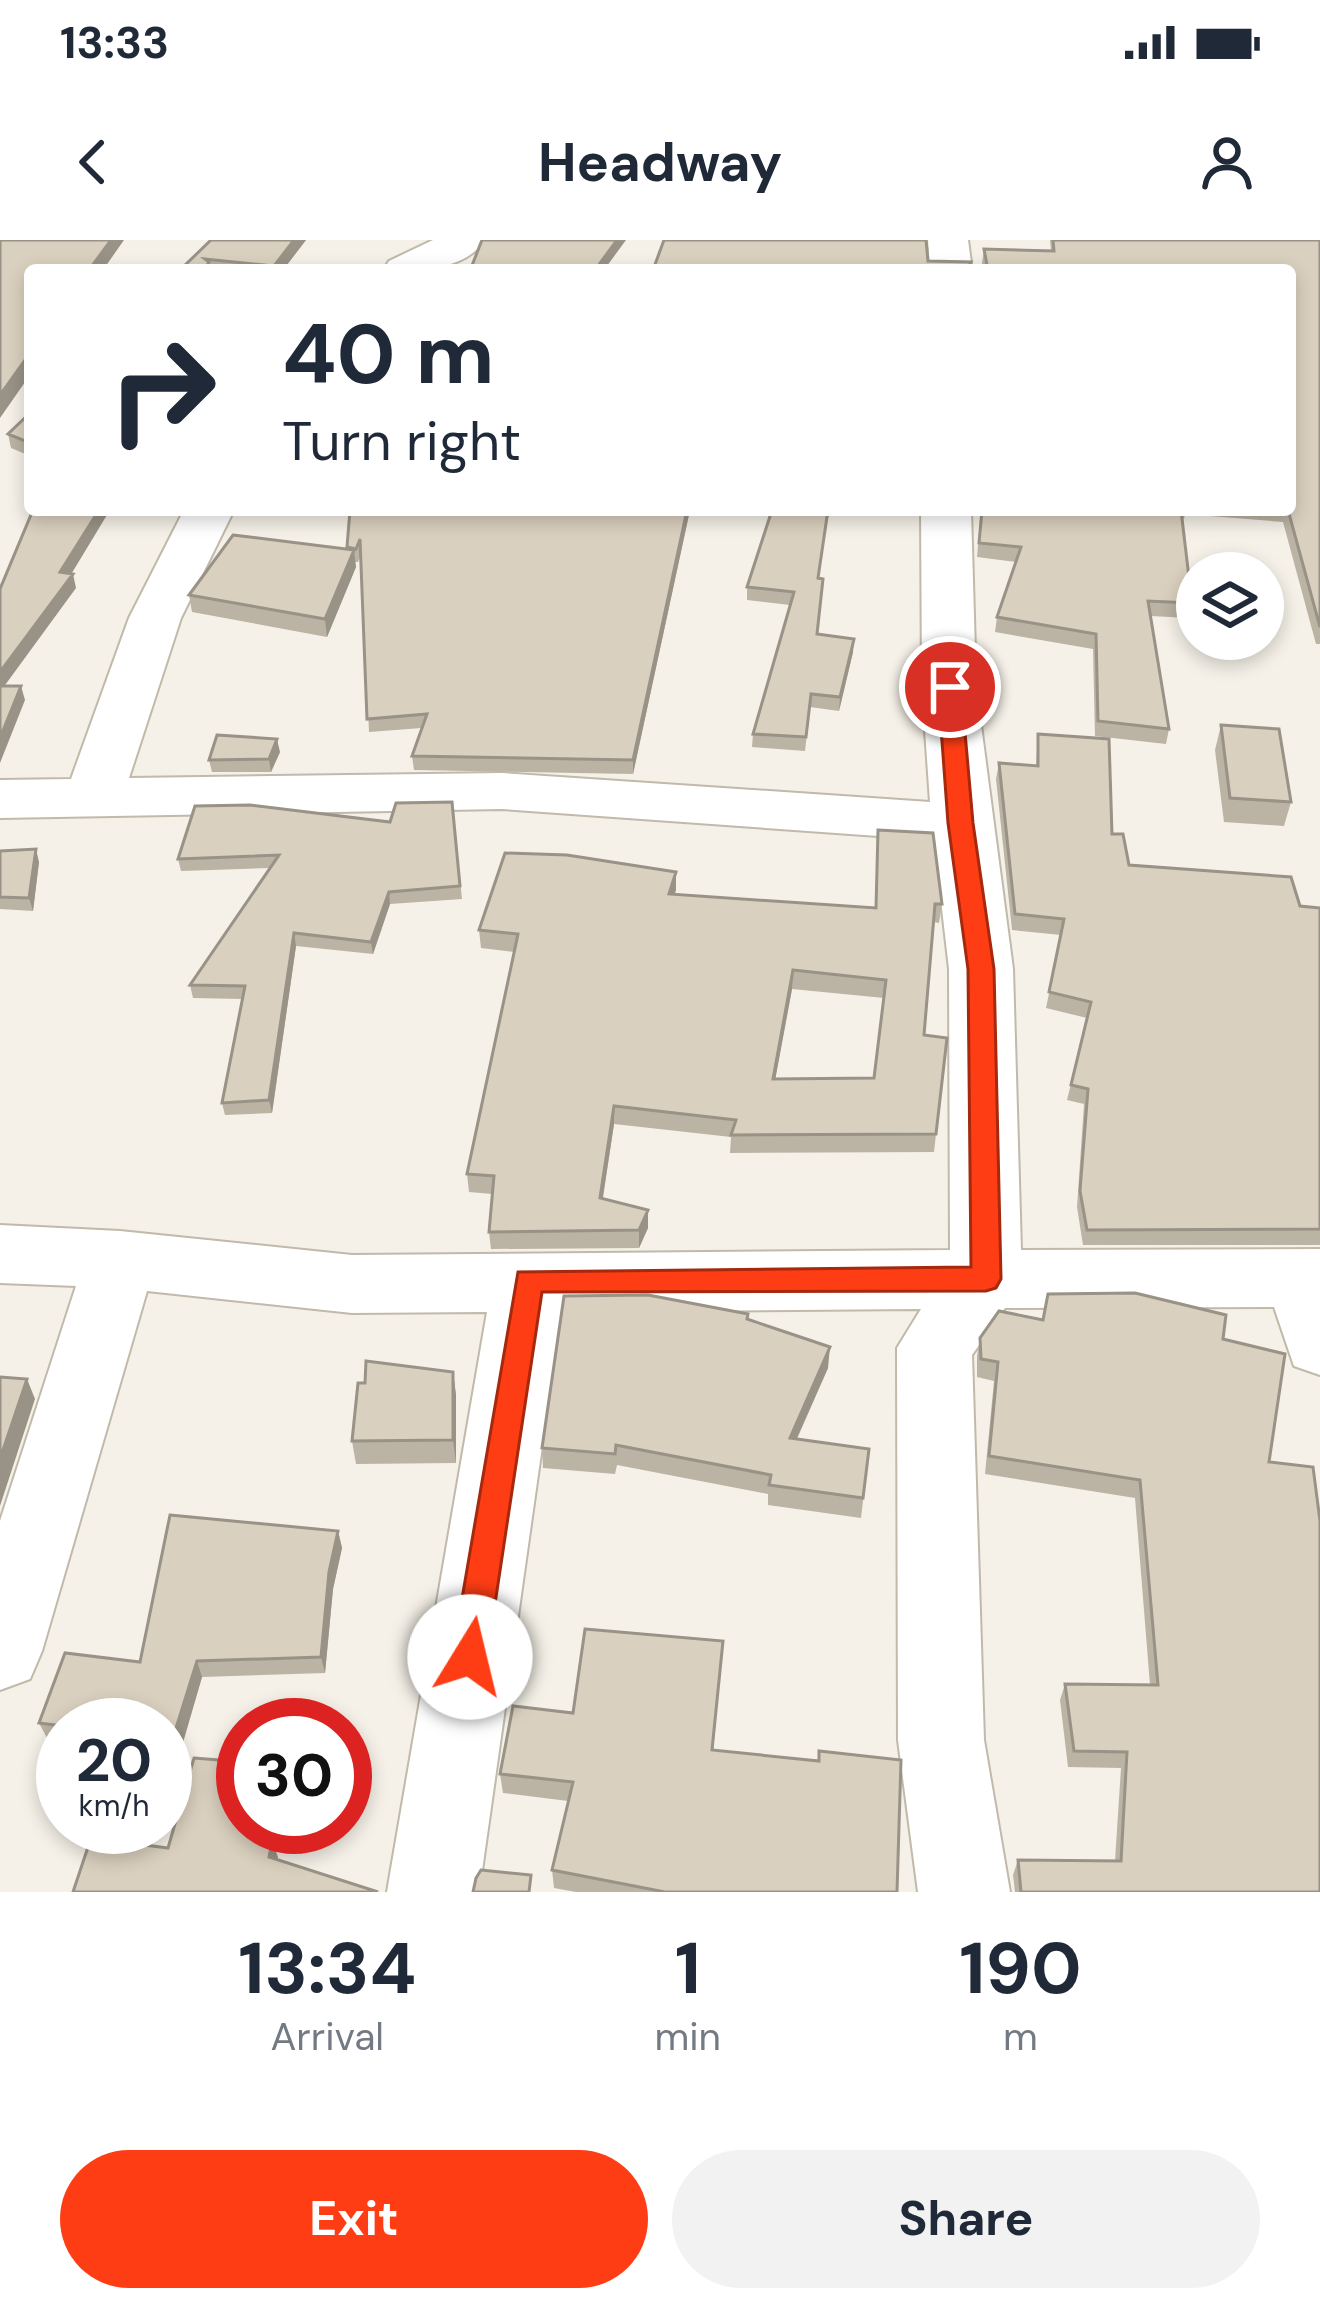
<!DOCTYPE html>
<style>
:root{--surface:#fff;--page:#f2f2f3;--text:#1f2937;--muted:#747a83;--accent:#ff3d14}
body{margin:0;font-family:"DM Sans",sans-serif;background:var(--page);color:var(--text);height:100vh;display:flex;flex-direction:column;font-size:45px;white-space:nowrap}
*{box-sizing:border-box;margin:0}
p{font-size:39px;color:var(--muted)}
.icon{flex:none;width:66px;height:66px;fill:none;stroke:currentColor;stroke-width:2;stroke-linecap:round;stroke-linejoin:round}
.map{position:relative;height:1652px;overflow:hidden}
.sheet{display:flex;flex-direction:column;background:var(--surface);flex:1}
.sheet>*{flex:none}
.top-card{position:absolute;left:24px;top:24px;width:1272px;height:252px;border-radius:12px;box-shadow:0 6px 18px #0003;background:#fff;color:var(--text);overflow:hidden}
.buttons{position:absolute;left:1176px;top:312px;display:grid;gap:24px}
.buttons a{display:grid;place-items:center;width:108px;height:108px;border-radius:50%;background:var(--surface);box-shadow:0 6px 18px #0003;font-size:60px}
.speed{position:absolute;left:36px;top:1458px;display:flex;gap:24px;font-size:60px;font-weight:700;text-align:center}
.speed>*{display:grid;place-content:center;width:156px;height:156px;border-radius:50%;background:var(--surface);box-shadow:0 6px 18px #0003;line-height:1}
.speed small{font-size:30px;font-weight:400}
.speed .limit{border:18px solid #d22;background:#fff;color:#111}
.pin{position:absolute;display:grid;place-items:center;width:102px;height:102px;color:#fff;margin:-51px;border:6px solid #fff;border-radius:50%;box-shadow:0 3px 12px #0007}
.me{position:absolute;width:132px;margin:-66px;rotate:9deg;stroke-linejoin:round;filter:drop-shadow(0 0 9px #0008)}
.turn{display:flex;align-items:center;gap:42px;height:252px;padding:0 60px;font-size:54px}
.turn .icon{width:156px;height:156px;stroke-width:2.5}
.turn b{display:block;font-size:84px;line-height:102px}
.eta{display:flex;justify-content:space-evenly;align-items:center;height:204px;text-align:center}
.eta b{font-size:72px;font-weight:700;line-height:84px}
.button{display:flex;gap:24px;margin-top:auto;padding:24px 60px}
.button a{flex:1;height:138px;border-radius:72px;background:var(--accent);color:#fff;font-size:48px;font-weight:700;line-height:138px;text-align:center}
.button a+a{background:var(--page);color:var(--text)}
.status{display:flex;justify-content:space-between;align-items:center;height:84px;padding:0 60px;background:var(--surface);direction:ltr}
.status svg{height:33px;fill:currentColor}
header{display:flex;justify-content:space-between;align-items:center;height:156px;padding:0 60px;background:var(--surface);font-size:54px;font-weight:700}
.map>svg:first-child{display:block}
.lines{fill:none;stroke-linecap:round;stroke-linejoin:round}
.street-casing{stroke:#c1b9aa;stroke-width:4}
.street{fill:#fff;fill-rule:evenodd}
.wall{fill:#bbb3a4;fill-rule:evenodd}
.shaded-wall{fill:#999286}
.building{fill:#dad0bf;stroke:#999286;stroke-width:3;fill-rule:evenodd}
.route{fill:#ff3d14;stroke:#a6280d;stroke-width:3}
</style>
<div class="status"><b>13:33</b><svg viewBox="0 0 49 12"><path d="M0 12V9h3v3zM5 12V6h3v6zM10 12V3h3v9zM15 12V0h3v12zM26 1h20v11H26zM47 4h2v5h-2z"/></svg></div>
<header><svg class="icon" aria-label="back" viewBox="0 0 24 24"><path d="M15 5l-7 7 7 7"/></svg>Headway<svg class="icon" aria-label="person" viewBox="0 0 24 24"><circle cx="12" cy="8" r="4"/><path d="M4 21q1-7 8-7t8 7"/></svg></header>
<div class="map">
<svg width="1320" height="1652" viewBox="0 0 1320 1652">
<rect width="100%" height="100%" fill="#f5f1e8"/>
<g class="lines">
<g class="street-casing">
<path id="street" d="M 433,0 L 485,0 C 463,32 418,30 383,30 L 389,21 Z
M 928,0 L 968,0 L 972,30 L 930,30 Z
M 184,270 L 234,270 L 181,378 L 129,538 L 502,533 L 930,562 L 922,447 L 921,270 L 971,270 L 976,447 L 1013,729 L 1021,1010 L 1320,1009 L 1320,1135 L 1294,1126 L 1274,1067 L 1005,1068 L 972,1115 L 984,1500 L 1010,1652 L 918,1652 L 898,1500 L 897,1108 L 921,1069 L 561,1072 L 479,1652 L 387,1652 L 487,1072 L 352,1073 L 147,1051 L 42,1411 L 30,1439 L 0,1450 L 0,1281 L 76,1046 L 0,1043 L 0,985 L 120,991 L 352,1015 L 950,1010 L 949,729 L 934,600 L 502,569 L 0,578 L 0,540 L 71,539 L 129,378 Z"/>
</g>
<use href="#street" class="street"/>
</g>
<path class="wall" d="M 211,0 L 306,0 L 283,30 L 180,30 Z
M 1050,0 L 1320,0 L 1320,404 L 1316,404 L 1283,282 L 1185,274 L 1184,279 L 1182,278 L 1192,363 L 1188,378 L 1151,376 L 1169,489 L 1166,504 L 1095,496 L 1093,409 L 995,392 L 997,377 L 1016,322 L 977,317 L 981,270 L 1290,270 L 1290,30 L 984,30 L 982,23 L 984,9 L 1051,11 Z
M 30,173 L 30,216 L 11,208 L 8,194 Z
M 350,270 L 690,270 L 633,534 L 414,530 L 412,516 L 422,488 L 369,492 L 361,315 L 358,322 L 355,322 L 356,327 L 327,397 L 192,372 L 189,355 L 348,309 Z
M 819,339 L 818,395 L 853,412 L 839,471 L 810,467 L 805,511 L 752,507 L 753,494 L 790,365 L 747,360 L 747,347 Z
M 1221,485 L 1291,562 L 1284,586 L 1224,582 L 1215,510 Z
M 1038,494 L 1112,594 L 1129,625 L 1300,666 L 1320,668 L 1320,1005 L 1083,1005 L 1077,967 L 1084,864 L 1067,860 L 1087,778 L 1046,768 L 1061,695 L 1012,690 L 996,539 L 999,523 L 1036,526 Z
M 280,512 L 271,532 L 212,532 L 209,520 Z
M 452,562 L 462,659 L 390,664 L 373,714 L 296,706 L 272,873 L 225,875 L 222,863 L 242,759 L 193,758 L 190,745 L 270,628 L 181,631 L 178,619 L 390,582 Z
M 878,590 L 942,664 L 939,683 L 933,682 L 924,795 L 936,894 L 934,912 L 730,913 L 731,897 L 614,884 L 603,958 L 648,970 L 648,988 L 639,1008 L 491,1009 L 489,992 L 492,954 L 469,952 L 467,934 L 514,712 L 481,708 L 479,690 L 676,632 L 675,654 L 875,668 ZM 792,749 L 884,758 L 874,838 L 775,839 Z
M 0,611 L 39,622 L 33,671 L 0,669 Z
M 1048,1054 L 1223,1099 L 1269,1222 L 1320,1652 L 1015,1652 L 1013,1635 L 1018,1620 L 1115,1621 L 1121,1528 L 1068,1527 L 1060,1460 L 1065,1444 L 1150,1445 L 1135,1258 L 985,1234 L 994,1141 L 977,1137 L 977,1116 L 980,1098 L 1042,1080 Z
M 747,1079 L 828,1128 L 797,1199 L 869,1209 L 861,1278 L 768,1265 L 768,1254 L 617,1225 L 615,1234 L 543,1228 L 542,1208 Z
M 453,1132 L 456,1155 L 456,1223 L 356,1224 L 352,1201 Z
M 338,1291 L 342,1308 L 333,1349 L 325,1433 L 202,1437 L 179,1516 L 165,1514 L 165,1485 L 63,1485 L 63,1501 L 47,1498 L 39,1483 L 140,1422 Z
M 723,1401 L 713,1510 L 897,1652 L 576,1652 L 554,1648 L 552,1630 L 568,1561 L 503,1553 L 500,1534 L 573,1473 Z"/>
<path class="shaded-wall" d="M 111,0 L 124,0 L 103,30 L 89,30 Z
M 294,0 L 306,0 L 283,30 L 274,30 L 274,26 Z
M 617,0 L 626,0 L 604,30 L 595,30 Z
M 30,113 L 30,135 L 0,178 L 0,155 Z
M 99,270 L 110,270 L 64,346 L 73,334 L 76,348 L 0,452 L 0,432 Z
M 687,270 L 690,270 L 633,534 L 633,520 Z
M 354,310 L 356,327 L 327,397 L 325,379 Z
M 854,399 L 853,412 L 839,471 L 840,457 Z
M 21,446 L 25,460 L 0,523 L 0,498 Z
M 277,499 L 280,512 L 271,532 L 269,519 Z
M 36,609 L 39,622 L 33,671 L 29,658 Z
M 676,632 L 676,650 L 669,672 L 669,654 Z
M 389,652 L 390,664 L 373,714 L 371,702 Z
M 294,693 L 296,706 L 272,873 L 269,860 Z
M 793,730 L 792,749 L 772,857 L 773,839 Z
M 614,866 L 614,884 L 600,975 L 600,958 Z
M 648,970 L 648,988 L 639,1008 L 639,990 Z
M 830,1107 L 828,1128 L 788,1218 L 790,1198 Z
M 453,1132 L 456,1155 L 456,1223 L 453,1200 Z
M 27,1139 L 35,1159 L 0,1266 L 0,1219 Z
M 338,1291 L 342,1308 L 333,1349 L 325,1433 L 321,1417 L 329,1332 Z
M 197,1421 L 202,1437 L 179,1516 L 172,1501 Z
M 269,1587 L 278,1587 L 274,1606 L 278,1617 L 274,1632 L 266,1601 Z"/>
<path class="building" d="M 0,0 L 111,0 L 89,30 L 30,30 L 30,113 L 0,155 Z
M 211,0 L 294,0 L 274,26 L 205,19 L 209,22 L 204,30 L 180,30 Z
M 482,0 L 617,0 L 595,30 L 449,30 L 450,27 L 471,28 Z
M 664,0 L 926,0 L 928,21 L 971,22 L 967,30 L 653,30 Z
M 1053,0 L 1320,0 L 1320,387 L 1288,270 L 1290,270 L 1290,30 L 988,30 L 984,9 L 1054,11 Z
M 30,173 L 30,203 L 8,194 Z
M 33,270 L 99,270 L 60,332 L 73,334 L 0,432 L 0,349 Z
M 350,270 L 687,270 L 633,520 L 412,516 L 427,474 L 367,479 L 360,299 L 356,309 L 347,307 Z
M 772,270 L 828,270 L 818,338 L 823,339 L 817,394 L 854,399 L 840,457 L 811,454 L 806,497 L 753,494 L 794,352 L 747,347 Z
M 982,270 L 1181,270 L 1192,363 L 1148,361 L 1169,489 L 1098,481 L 1096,394 L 997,377 L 1021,307 L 979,303 Z
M 233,295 L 354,310 L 325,379 L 189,355 Z
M 0,446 L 21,446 L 0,498 Z
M 1221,485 L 1279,489 L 1291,562 L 1230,558 Z
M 1038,494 L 1109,499 L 1112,594 L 1123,594 L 1129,625 L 1291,637 L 1300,666 L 1320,668 L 1320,989 L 1087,990 L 1080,951 L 1088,849 L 1071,845 L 1091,762 L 1049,752 L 1064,679 L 1015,674 L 999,523 L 1038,526 Z
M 217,495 L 277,499 L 269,519 L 209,520 Z
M 452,562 L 460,646 L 389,652 L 371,702 L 294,693 L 269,860 L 222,863 L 245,746 L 190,745 L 279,615 L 178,619 L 195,566 L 250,565 L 390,582 L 396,563 Z
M 878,590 L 933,593 L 942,664 L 935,664 L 924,795 L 947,798 L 936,894 L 731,895 L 736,880 L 614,866 L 600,958 L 648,970 L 639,990 L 489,992 L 494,936 L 467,934 L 518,694 L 479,690 L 505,613 L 567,615 L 676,632 L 669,654 L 876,668 ZM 793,730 L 886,740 L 874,838 L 773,839 Z
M 36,609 L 29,658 L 0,657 L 0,611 Z
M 1135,1053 L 1226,1075 L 1223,1099 L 1285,1114 L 1269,1222 L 1313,1227 L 1320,1281 L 1320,1652 L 1021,1652 L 1018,1620 L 1121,1621 L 1127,1512 L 1074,1511 L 1065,1444 L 1158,1445 L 1140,1240 L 989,1216 L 998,1122 L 981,1119 L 980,1098 L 999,1071 L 1043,1080 L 1048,1054 Z
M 648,1055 L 748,1074 L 747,1079 L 830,1107 L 790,1198 L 869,1209 L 863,1258 L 769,1245 L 771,1235 L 616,1205 L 615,1214 L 542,1208 L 564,1056 Z
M 366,1121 L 453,1132 L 453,1200 L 352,1201 L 358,1143 L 365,1143 Z
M 0,1137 L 27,1139 L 0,1219 Z
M 170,1275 L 338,1291 L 329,1332 L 321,1417 L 197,1421 L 172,1501 L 165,1500 L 165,1485 L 63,1486 L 39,1483 L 65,1413 L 140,1422 Z
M 585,1389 L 723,1401 L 712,1510 L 819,1521 L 819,1511 L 901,1520 L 897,1652 L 665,1652 L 552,1630 L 573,1542 L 500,1534 L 513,1466 L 573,1473 Z
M 194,1518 L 243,1522 L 243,1587 L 269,1587 L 266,1601 L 272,1602 L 269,1617 L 378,1652 L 73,1652 L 91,1598 L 168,1608 Z
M 481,1630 L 531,1635 L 529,1652 L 473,1652 L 476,1638 Z"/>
<path class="route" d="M 950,440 L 961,447 L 973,583 L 994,729 L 1001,1039 L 996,1048 L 986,1051 L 542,1052 L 487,1417 L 482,1428 L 470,1433 L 458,1428 L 452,1417 L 518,1032 L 971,1027 L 968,729 L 948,583 L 938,447 Z"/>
</svg>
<div class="buttons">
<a><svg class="icon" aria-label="layers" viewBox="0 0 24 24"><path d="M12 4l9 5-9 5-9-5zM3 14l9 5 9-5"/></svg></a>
</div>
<div class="speed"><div>20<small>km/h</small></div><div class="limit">30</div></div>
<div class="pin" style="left:950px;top:447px;background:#d93025"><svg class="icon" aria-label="arrive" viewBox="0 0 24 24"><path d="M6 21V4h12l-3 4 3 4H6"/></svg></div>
<svg class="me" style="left:470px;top:1417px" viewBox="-20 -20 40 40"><circle r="19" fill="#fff"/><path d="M0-13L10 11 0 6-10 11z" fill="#ff3d14"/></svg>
<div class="top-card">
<div class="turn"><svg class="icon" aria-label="right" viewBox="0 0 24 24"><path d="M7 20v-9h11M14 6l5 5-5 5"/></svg><div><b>40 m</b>Turn right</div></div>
</div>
</div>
<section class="sheet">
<div class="eta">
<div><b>13:34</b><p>Arrival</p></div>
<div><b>1</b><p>min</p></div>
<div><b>190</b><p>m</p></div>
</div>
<div class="button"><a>Exit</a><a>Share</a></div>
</section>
